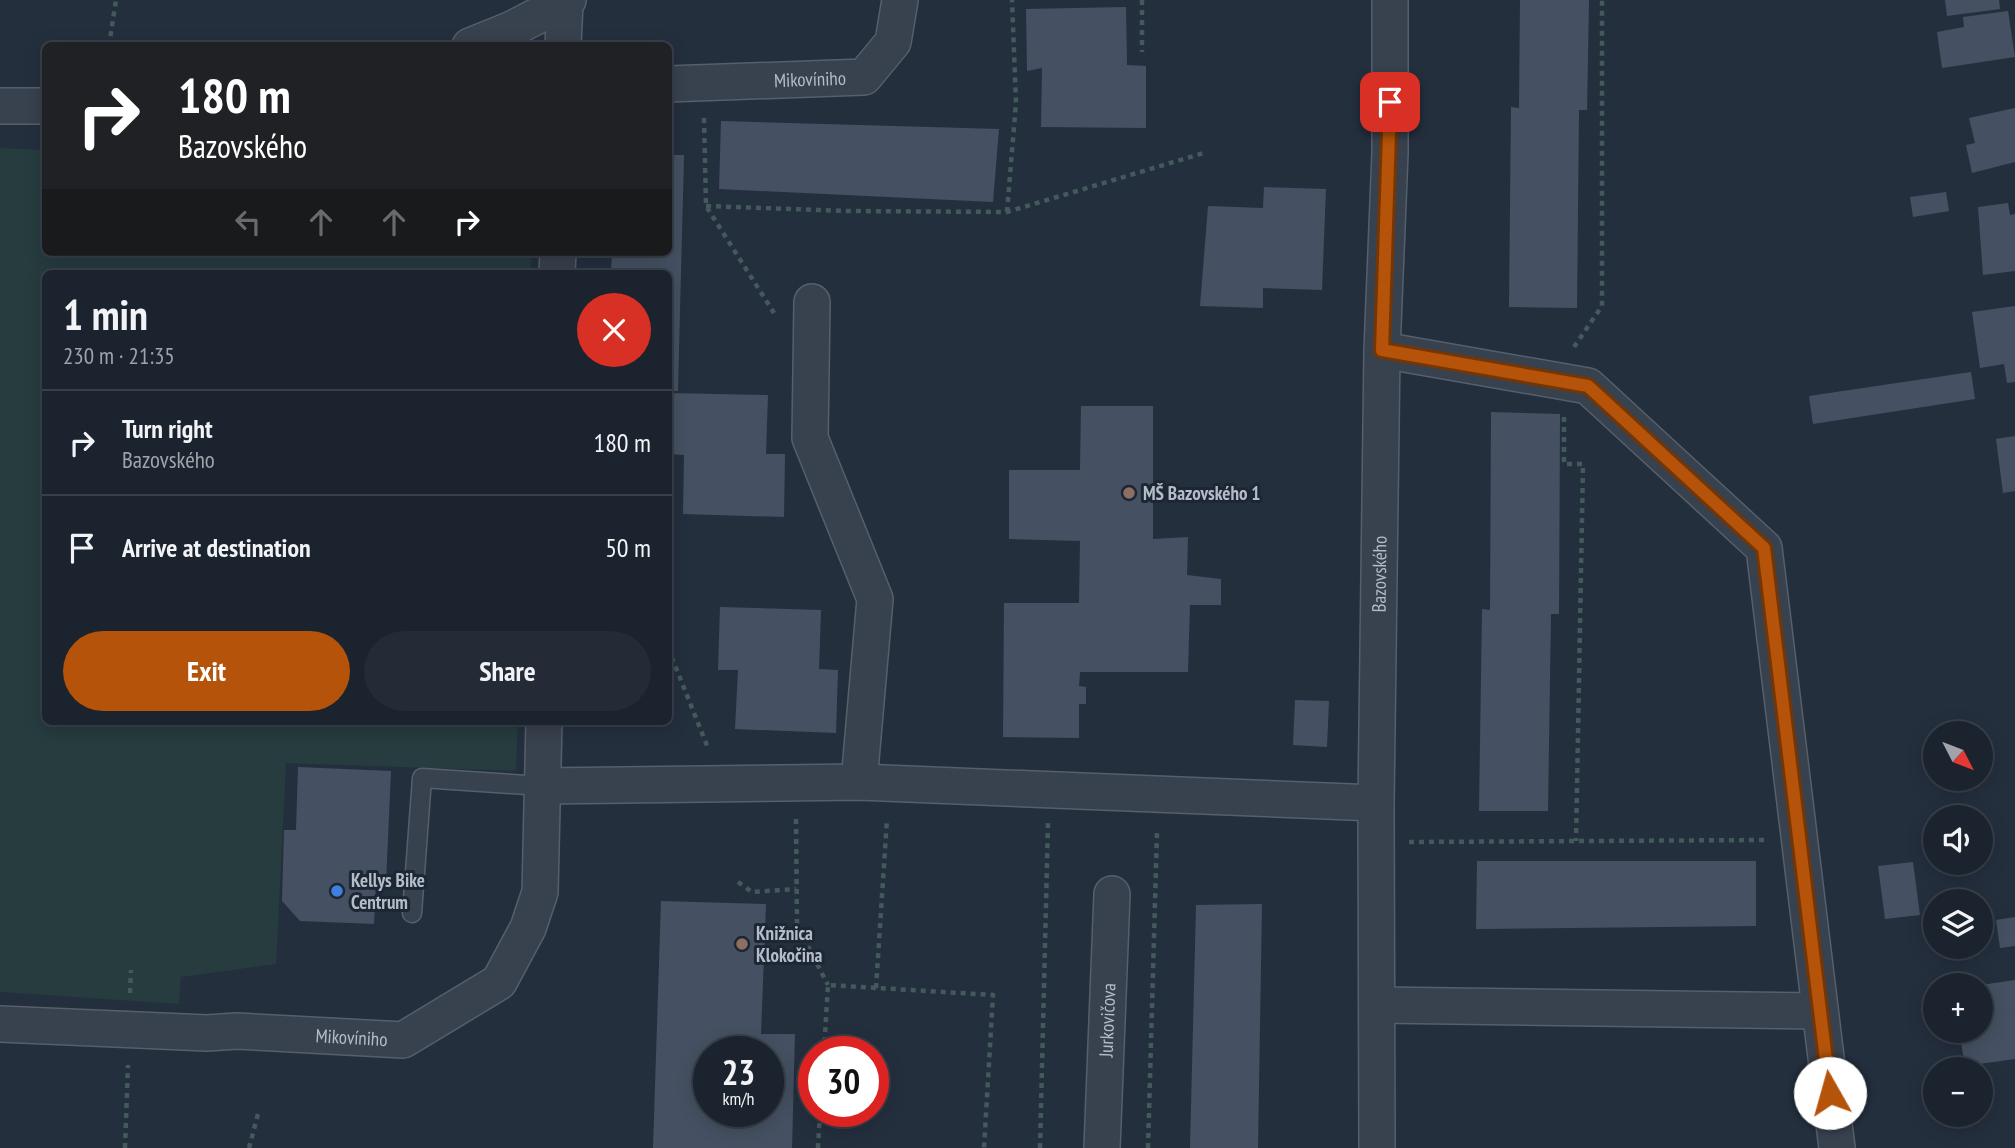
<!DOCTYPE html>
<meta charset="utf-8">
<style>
:root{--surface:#1b232e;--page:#242b36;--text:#f1f3f6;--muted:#a0a4aa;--line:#39404a;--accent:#b45309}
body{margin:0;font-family:"PT Sans Narrow",sans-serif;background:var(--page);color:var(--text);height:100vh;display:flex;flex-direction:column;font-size:26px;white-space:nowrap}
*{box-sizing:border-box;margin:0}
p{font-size:23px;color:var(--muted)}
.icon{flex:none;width:38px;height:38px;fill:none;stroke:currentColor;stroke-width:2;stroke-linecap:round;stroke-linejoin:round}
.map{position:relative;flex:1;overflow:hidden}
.side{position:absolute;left:42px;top:270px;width:630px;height:455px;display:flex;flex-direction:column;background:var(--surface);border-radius:10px;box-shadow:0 4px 18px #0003,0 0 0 2px var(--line)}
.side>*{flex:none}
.guide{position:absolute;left:42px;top:42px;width:630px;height:214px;border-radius:10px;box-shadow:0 4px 18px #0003,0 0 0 2px var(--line);background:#202124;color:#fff;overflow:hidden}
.needle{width:46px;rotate:132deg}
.fabs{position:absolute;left:1923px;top:721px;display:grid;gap:14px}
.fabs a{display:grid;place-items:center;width:70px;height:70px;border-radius:50%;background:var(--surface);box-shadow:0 4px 18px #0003,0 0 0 2px var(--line);font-size:35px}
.speed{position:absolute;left:693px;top:1036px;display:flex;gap:14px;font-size:35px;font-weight:700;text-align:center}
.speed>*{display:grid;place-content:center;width:91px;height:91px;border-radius:50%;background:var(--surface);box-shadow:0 4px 18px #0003,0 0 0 2px var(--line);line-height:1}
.speed small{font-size:18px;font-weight:400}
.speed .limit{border:10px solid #d22;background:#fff;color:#111}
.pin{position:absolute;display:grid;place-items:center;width:60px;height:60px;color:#fff;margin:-30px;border-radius:14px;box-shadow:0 4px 10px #0006}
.me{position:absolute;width:77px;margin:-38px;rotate:353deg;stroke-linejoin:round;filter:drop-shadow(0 0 5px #0008)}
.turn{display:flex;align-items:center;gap:24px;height:147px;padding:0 21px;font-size:32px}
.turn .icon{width:91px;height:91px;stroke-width:2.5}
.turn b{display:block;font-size:49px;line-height:60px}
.lanes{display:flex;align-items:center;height:66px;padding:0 21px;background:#0003;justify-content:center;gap:35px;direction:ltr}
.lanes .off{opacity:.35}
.round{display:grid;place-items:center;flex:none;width:74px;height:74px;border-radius:37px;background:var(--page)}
.overview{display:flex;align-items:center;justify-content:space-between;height:119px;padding:0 21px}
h1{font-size:42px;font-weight:700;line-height:52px}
.action{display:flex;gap:14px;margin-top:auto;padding:14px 21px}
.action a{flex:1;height:80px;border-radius:42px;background:var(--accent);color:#fff;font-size:28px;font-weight:700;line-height:80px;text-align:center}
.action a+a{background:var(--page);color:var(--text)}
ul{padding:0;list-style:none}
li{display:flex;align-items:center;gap:21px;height:105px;padding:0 21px;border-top:2px solid var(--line)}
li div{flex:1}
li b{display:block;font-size:26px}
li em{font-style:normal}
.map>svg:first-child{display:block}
.green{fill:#263c3f}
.building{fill:#455162;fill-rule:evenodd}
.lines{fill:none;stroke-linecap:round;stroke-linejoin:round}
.lane-casing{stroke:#565f6c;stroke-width:21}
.street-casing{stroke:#565f6c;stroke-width:38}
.path{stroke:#44595c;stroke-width:4.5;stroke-dasharray:5 5;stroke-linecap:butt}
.lane{stroke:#38414e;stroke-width:18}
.street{stroke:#38414e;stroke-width:35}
.route-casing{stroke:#753606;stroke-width:18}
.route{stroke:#b45309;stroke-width:12}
.education-dot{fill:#8d6e63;stroke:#1d2633;stroke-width:2.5}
.shop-dot{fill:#3f7fe0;stroke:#1d2633;stroke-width:2.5}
.labels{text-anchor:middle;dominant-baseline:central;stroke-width:6;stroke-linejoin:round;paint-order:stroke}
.street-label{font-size:19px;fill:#b4bcc9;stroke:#1d2633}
.poi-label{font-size:19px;font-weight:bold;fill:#b4bcc9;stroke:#1d2633;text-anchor:start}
</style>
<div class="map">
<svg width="2015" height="1148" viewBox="0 0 2015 1148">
<rect width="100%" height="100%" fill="#242f3e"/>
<path class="green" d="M 0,148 L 45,150 L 46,252 L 531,252 L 531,273 L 46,273 L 46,721 L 518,721 L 516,771 L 286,763 L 276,964 L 181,977 L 179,1004 L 0,992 Z"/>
<path class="building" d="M 1520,0 L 1589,0 L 1587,110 L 1579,110 L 1577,308 L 1509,307 L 1511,107 L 1519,108 Z
M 1945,0 L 1999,0 L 2000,9 L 1947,16 Z
M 1126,7 L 1127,65 L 1146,66 L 1146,128 L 1041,127 L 1042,68 L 1027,71 L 1026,9 Z
M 2008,11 L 2015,57 L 1942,68 L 1937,32 L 1964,27 L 1963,17 Z
M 2015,108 L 2015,162 L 1972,173 L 1966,145 L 1975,143 L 1969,118 Z
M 721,121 L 999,129 L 993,202 L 719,189 Z
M 668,155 L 684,155 L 678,391 L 668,391 L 668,273 L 611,273 L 612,252 L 668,252 Z
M 1264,187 L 1326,189 L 1322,290 L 1263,288 L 1263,308 L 1200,306 L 1208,206 L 1263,208 Z
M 1946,192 L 1949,211 L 1913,217 L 1910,197 Z
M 2008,203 L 2010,215 L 2015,214 L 2015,271 L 1983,275 L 1978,207 Z
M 2015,306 L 2015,382 L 2007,383 L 2004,364 L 1980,368 L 1972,312 Z
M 1971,372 L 1975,399 L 1813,424 L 1809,396 Z
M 668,393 L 768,395 L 766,454 L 785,454 L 784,517 L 683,514 L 684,455 L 668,454 Z
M 1081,406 L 1153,406 L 1153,539 L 1188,537 L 1187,575 L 1221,579 L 1221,605 L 1190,605 L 1188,672 L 1080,672 L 1079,686 L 1086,687 L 1086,704 L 1079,704 L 1079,738 L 1003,737 L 1004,603 L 1079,603 L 1080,541 L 1009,539 L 1009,470 L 1080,470 Z
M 1491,412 L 1560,414 L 1559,614 L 1551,614 L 1548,811 L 1479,811 L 1482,609 L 1490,610 Z
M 2015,436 L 2015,491 L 2003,493 L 1996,439 Z
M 720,607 L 821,610 L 819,669 L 838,670 L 836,733 L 735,729 L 738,670 L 718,670 Z
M 1295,700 L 1329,701 L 1327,747 L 1293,745 Z
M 298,767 L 391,771 L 386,883 L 376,883 L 374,924 L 300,921 L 282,901 L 284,830 L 296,830 Z
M 1477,861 L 1756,861 L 1756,926 L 1476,929 Z
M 1913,862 L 1920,915 L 1885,919 L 1878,866 Z
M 661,901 L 766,904 L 761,1034 L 795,1034 L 792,1148 L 653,1148 ZM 709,1052 L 768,1052 L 768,1111 L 709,1111 Z
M 1262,904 L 1258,1148 L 1190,1148 L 1196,905 Z
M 2015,917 L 2015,946 L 2000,948 L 1996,920 Z
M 2015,980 L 2015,1059 L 1965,1066 L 1959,1031 L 1981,1031 L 1981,985 Z"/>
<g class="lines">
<g class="lane-casing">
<path id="lane" d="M 412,913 L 422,778 L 542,786"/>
</g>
<g class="street-casing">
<g id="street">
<path d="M 470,46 L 512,29 L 568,0"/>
<path d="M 563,46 L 565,2"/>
<path id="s1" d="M 668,84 L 864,77 L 893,42 L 900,0"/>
<path d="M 0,106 L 46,106"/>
<path d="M 557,273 L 558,252"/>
<path d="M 812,302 L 810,438 L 875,599 L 859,782"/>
<path d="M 1382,350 L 1588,386 L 1764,548 L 1837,1148"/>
<path d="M 542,786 L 859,782 L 1376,803"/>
<path d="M 1377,1005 L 1820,1011"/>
<path id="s2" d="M 0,1024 L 207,1033 L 237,1031 L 403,1040 L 499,982 L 528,928 L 540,892 L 544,721"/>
<path id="s3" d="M 1102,1148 L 1112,894"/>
<path id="s4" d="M 1377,1148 L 1376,803 L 1382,350 L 1390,153 L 1390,0"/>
</g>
</g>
<path class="path" d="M 1142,0 L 1142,52
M 109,46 L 116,0
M 704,118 L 706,206 L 774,313
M 706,206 L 847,211 L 1007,212 L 1207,152
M 1007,212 L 1016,103 L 1012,0
M 1574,347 L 1602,306 L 1602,0
M 1564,417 L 1564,464 L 1583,464 L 1576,841
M 668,648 L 708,748
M 796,819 L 797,925 L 828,985
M 1409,842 L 1765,840
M 738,882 L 752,892 L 796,889
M 876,988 L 887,819
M 130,993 L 131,970
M 824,1052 L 828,985 L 993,995 L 984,1148
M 125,1148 L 128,1065
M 249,1148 L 258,1114
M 818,1148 L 820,1111
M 1040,1148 L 1048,823
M 1148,1148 L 1157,832"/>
<use href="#lane" class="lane"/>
<use href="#street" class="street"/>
</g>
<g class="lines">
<g class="route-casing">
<path id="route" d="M 1390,102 L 1382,350 L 1588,386 L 1764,548 L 1830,1093"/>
</g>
<use href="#route" class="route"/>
</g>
<g class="education-dot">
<circle cx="1129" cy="493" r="7"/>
<circle cx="742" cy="944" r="7"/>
</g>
<circle class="shop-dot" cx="337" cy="891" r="7"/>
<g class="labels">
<g class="street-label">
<text stroke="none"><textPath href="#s1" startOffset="142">Mikovíniho</textPath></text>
<text stroke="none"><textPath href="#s4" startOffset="574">Bazovského</textPath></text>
<text stroke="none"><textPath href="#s3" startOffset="128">Jurkovičova</textPath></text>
<text stroke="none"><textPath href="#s2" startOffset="352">Mikovíniho</textPath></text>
</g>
<g class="poi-label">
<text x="1143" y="493">MŠ Bazovského 1</text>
<text x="351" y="880">Kellys Bike<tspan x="351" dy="22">Centrum</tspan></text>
<text x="756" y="933">Knižnica<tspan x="756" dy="22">Klokočina</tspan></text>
</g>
</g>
</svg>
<div class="fabs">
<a><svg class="needle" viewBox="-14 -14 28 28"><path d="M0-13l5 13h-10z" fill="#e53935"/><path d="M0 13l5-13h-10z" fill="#a0a4aa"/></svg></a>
<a><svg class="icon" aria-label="sound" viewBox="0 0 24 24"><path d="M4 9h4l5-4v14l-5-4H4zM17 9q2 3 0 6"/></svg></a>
<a><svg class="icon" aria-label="layers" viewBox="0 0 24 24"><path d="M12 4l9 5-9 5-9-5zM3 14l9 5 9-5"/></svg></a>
<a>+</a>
<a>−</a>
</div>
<div class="speed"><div>23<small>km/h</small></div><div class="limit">30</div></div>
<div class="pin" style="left:1390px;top:102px;background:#d93025"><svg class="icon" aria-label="arrive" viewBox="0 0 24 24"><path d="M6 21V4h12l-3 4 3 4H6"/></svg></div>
<svg class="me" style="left:1830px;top:1093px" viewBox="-20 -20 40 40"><circle r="19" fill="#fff"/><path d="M0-13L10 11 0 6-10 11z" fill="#b45309"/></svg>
<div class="guide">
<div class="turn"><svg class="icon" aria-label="right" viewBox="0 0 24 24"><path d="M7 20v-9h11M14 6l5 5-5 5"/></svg><div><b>180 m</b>Bazovského</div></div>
<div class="lanes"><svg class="icon off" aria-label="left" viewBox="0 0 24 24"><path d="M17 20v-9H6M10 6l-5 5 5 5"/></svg><svg class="icon off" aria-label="ahead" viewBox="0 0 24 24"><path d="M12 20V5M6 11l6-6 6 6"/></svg><svg class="icon off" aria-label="ahead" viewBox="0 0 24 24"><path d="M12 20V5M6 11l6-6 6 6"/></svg><svg class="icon" aria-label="right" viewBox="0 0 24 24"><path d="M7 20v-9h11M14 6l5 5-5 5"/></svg></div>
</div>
<section class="side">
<div class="overview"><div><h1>1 min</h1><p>230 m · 21:35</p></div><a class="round" style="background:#d93025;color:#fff"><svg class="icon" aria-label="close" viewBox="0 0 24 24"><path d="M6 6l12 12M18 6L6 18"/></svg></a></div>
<ul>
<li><svg class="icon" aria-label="right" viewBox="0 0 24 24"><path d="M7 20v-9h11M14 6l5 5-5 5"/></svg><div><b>Turn right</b><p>Bazovského</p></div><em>180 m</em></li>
<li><svg class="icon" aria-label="arrive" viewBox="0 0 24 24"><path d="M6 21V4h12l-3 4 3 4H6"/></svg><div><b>Arrive at destination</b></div><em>50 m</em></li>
</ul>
<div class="action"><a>Exit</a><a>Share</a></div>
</section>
</div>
